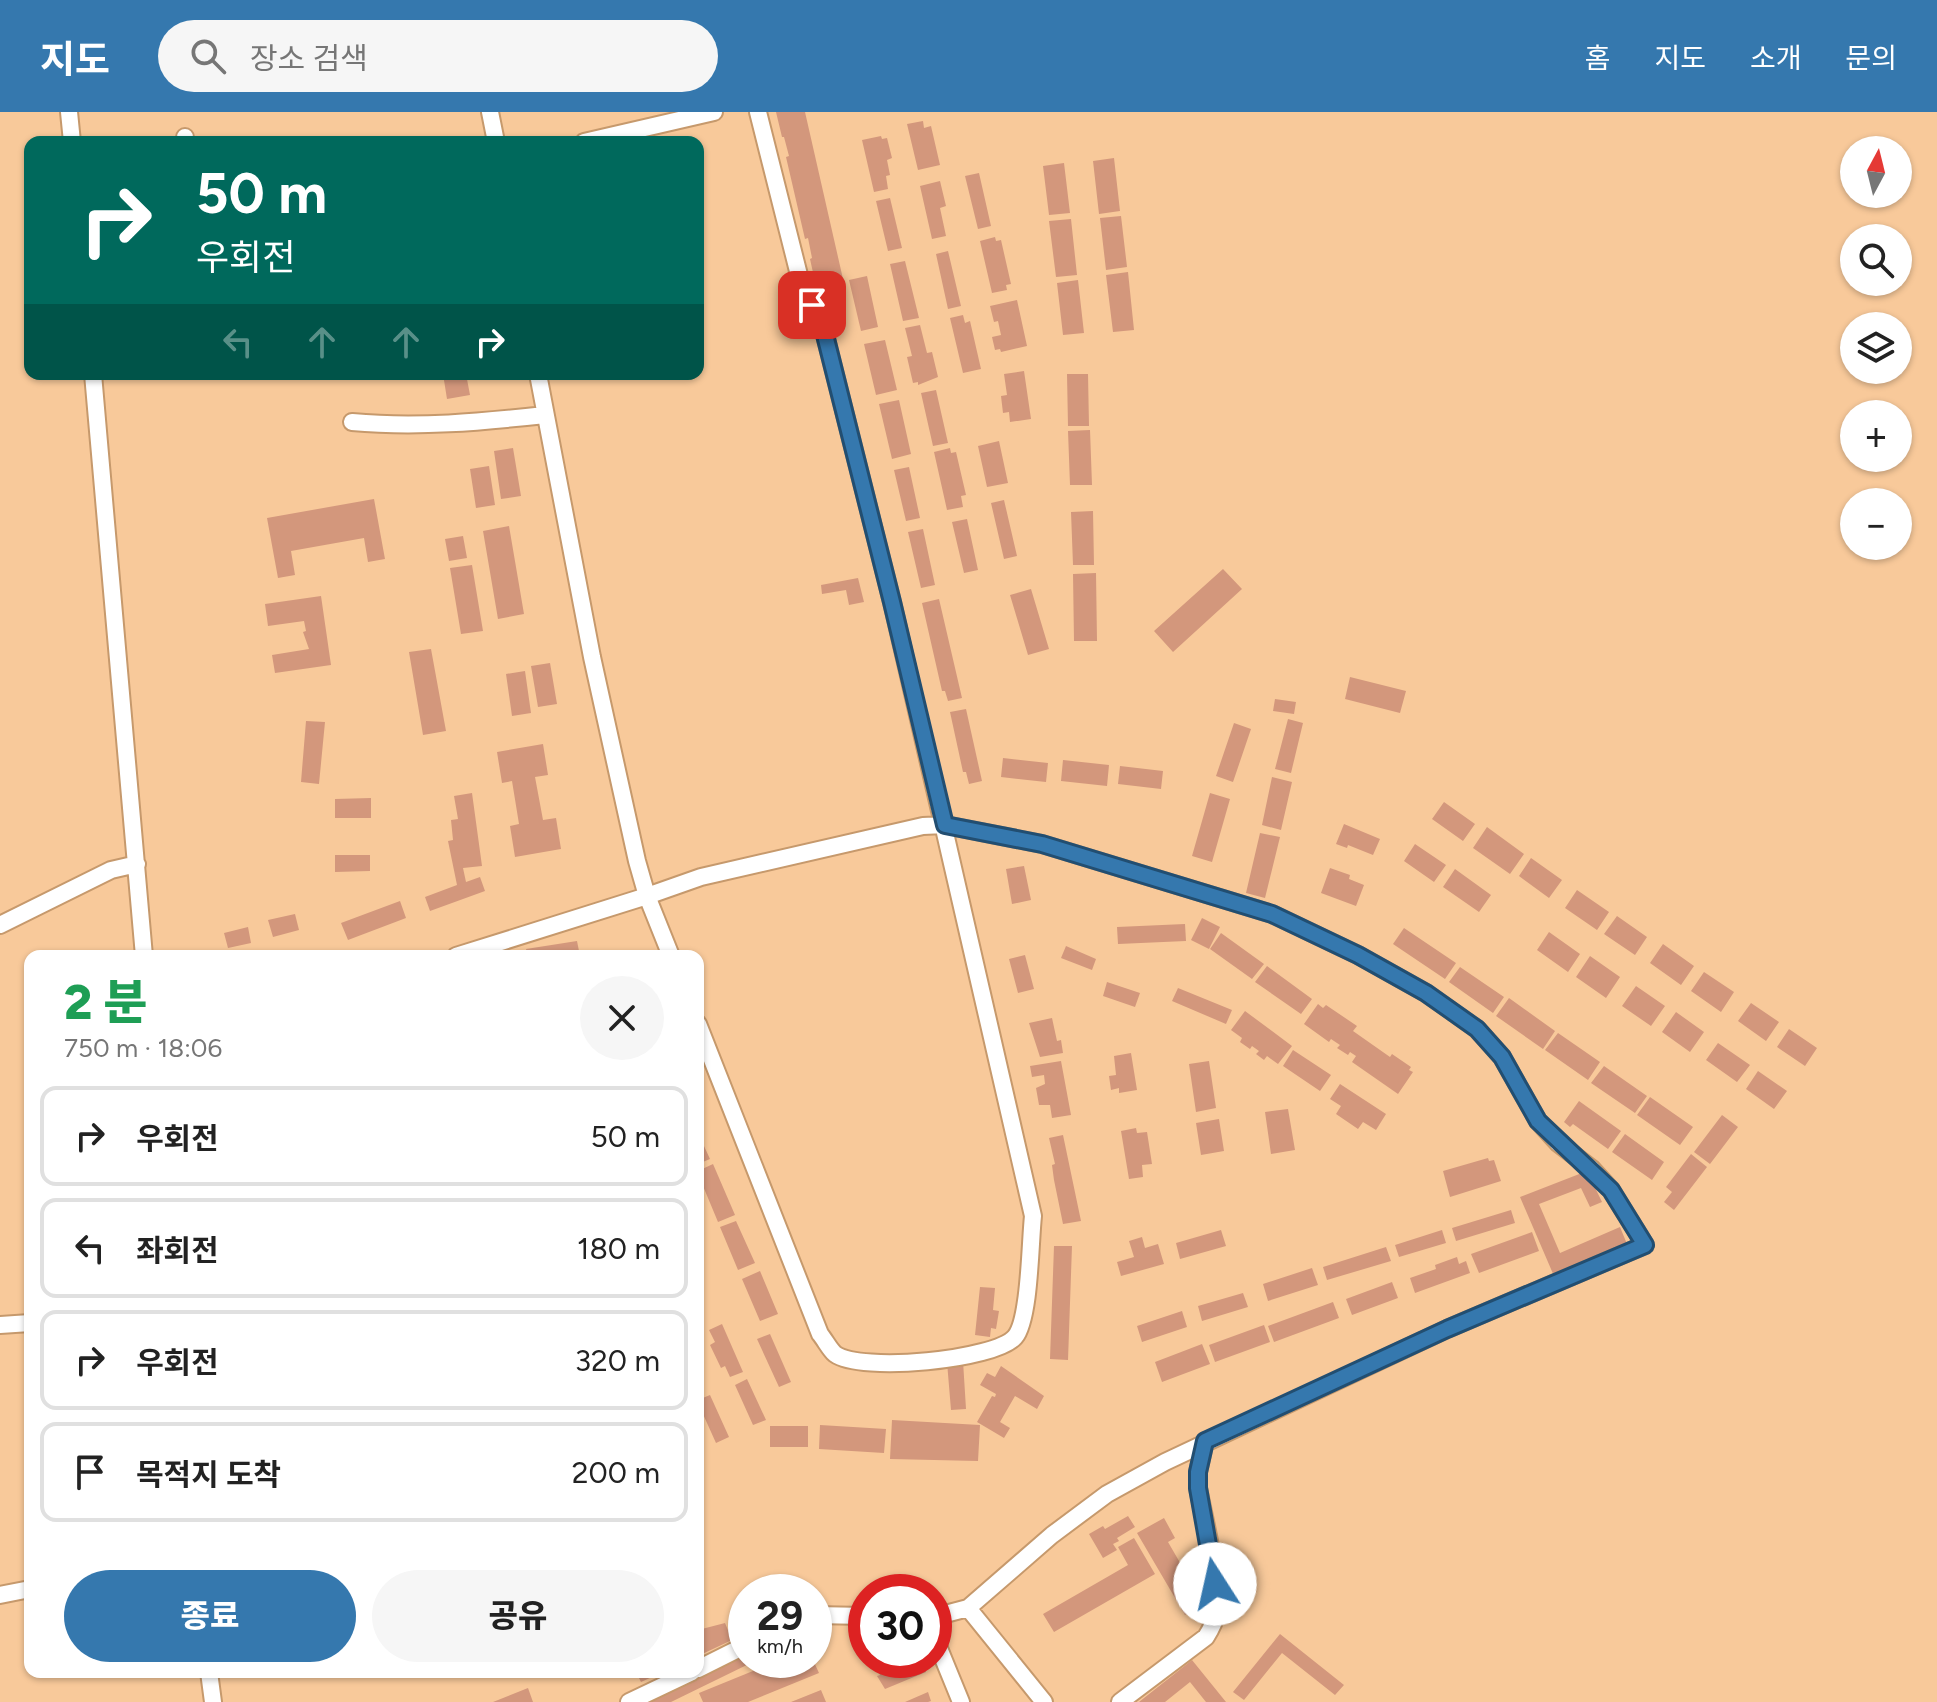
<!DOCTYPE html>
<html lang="ko">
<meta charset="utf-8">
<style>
:root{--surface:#fff;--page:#f6f6f6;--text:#222;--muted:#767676;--line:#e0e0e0;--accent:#3578ae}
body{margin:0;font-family:Figtree,"Noto Sans KR",sans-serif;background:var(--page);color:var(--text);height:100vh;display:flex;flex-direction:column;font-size:30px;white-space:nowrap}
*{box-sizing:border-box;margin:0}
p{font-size:26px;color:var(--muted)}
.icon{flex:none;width:44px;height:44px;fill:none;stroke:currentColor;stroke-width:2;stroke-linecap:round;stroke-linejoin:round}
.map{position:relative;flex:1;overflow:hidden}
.drawer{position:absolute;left:24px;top:838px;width:680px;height:728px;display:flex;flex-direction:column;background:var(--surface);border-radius:16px;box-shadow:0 2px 6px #0004}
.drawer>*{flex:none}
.top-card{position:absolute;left:24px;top:24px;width:680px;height:244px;border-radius:16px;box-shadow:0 2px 6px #0004;background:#00695c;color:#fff;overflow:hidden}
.needle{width:52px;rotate:7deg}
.controls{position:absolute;left:1840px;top:24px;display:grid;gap:16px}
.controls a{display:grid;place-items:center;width:72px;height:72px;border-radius:50%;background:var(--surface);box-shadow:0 2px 6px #0004;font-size:40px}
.speed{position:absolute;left:728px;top:1462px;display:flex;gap:16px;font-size:40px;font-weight:700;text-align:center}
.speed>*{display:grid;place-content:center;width:104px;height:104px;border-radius:50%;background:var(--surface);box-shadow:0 2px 6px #0004;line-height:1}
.speed small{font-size:20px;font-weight:400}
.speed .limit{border:12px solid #d22;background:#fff;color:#111}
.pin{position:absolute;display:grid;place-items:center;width:68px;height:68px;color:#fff;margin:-34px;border-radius:16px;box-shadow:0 4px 12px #0006}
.me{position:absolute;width:88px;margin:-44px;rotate:350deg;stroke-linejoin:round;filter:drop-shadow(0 0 6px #0008)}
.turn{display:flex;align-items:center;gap:28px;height:168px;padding:0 40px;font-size:36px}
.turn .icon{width:104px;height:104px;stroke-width:2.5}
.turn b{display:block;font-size:56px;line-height:68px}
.lanes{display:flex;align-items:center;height:76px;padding:0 40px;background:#0003;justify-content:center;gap:40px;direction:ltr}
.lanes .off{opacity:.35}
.round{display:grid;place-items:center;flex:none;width:84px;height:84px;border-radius:42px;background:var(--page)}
.head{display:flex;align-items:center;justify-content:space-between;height:136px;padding:0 40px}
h1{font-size:48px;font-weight:800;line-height:60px;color:#1e9e55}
.primary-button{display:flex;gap:16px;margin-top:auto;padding:16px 40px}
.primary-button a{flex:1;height:92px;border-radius:48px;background:var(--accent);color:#fff;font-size:32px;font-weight:800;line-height:92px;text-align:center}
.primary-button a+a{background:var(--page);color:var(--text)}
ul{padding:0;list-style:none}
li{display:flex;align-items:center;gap:24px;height:100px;margin:0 16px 12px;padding:0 24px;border:4px solid var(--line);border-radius:16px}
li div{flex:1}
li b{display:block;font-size:30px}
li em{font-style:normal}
header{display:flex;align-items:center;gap:48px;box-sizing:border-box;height:112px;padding:0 40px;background:var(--accent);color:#fff}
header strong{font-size:38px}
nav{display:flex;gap:44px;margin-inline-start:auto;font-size:28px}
.search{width:560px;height:72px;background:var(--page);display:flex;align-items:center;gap:20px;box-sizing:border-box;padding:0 28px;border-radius:44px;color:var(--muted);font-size:30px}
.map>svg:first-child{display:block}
.building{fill:#d3977c}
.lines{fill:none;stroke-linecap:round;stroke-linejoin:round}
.street-casing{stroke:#c6996c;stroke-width:20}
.street{stroke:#fff;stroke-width:16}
.route-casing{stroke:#224e71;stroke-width:20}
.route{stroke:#3578ae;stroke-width:14}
</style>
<header>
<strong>지도</strong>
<div class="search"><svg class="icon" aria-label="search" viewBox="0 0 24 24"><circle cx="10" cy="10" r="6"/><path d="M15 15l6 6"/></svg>장소 검색</div>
<nav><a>홈</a><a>지도</a><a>소개</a><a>문의</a></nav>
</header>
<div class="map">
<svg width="1937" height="1590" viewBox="0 0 1937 1590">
<rect width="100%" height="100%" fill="#f8c99a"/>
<path class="building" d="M 776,0 L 805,0 L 843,167 L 816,174 L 810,147 L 812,146 L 808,126 L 805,127 L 786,45 L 789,44 L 784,25 L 782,25 Z
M 923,9 L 924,16 L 931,14 L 940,53 L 918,58 L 907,12 Z
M 881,24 L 882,27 L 887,26 L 892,46 L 887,48 L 890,63 L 886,64 L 888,77 L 874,80 L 862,28 Z
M 1114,46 L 1120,99 L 1099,102 L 1093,49 Z
M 1064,51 L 1070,101 L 1049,103 L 1043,54 Z
M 979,61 L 991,114 L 978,117 L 965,64 Z
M 940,69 L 946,94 L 940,96 L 946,124 L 932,127 L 920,74 Z
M 890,86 L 902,136 L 888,139 L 876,89 Z
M 1121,104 L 1127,155 L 1106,158 L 1100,106 Z
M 1071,107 L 1077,163 L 1056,165 L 1049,109 Z
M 995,125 L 996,129 L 1001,128 L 1011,172 L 1006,173 L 1007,178 L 992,181 L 980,129 Z
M 948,139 L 961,194 L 948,197 L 936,142 Z
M 905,149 L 919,206 L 903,209 L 890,152 Z
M 1128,160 L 1134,218 L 1113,220 L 1106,163 Z
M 867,164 L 878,215 L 861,219 L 849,168 Z
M 1078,168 L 1084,221 L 1063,223 L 1057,171 Z
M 1017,188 L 1027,234 L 1001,240 L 1000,237 L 995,238 L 992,225 L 1001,223 L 998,209 L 994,210 L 990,194 Z
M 963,203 L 965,211 L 970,209 L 981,257 L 963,261 L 950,206 Z
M 920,213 L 927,241 L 932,240 L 938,265 L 918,273 L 918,270 L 913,271 L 907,245 L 912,244 L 905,216 Z
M 885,228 L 897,278 L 876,283 L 864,232 Z
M 1024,259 L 1031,307 L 1010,310 L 1009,300 L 1003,301 L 1001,284 L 1007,283 L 1004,262 Z
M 443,262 L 466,262 L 470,283 L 447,287 Z
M 1067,262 L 1088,262 L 1089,314 L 1068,314 Z
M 936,278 L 948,331 L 933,334 L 921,281 Z
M 899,288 L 911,342 L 892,347 L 879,292 Z
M 1090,318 L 1092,373 L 1070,373 L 1068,319 Z
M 999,329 L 1008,371 L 987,375 L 978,334 Z
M 513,336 L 521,384 L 501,387 L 494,339 Z
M 950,336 L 951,341 L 956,340 L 966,383 L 961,384 L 963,395 L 947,398 L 934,340 Z
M 489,354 L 495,393 L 476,396 L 470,357 Z
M 909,355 L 920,406 L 906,409 L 894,358 Z
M 374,387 L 385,447 L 368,450 L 364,426 L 291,439 L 295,463 L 278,466 L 267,406 Z
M 1004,388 L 1017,444 L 1004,447 L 991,391 Z
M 1093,399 L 1094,453 L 1073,453 L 1071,400 Z
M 967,407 L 978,458 L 964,461 L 952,410 Z
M 509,414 L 524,502 L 498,507 L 483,419 Z
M 923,417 L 935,473 L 921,476 L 908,420 Z
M 463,424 L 467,446 L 449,449 L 445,427 Z
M 472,453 L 483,519 L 461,522 L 450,456 Z
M 1223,457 L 1242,477 L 1173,540 L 1154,519 Z
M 1096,461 L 1097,529 L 1074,529 L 1073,462 Z
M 858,466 L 864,490 L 849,493 L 846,478 L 822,482 L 821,473 Z
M 1031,477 L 1049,537 L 1028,543 L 1010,483 Z
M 321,484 L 331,553 L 275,561 L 272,543 L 309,537 L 303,520 L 306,519 L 304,509 L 268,514 L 265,492 Z
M 939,487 L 962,586 L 948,589 L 945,579 L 942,579 L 922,491 Z
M 431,537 L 446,619 L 423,623 L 409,540 Z
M 550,551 L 557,592 L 538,595 L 531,554 Z
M 525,559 L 531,601 L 512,604 L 506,562 Z
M 1350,565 L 1406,579 L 1400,601 L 1345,587 Z
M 1275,587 L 1296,590 L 1294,602 L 1273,599 Z
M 966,597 L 982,669 L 969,672 L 966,660 L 963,660 L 950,600 Z
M 1288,607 L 1303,611 L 1291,661 L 1275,657 Z
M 306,609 L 325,610 L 319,672 L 301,670 Z
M 1234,611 L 1251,617 L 1233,670 L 1216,664 Z
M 543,632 L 548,663 L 535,665 L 543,708 L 556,706 L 561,737 L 515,745 L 510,714 L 519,712 L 512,669 L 502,671 L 497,640 Z
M 1003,646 L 1048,651 L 1046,670 L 1001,665 Z
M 1063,648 L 1109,653 L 1107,674 L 1061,669 Z
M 1120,654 L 1163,659 L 1161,677 L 1118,672 Z
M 1272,665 L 1292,670 L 1281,718 L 1262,713 Z
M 472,681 L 482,754 L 463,756 L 466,770 L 480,765 L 485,779 L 430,799 L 425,785 L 457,773 L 448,729 L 453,728 L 451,708 L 458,707 L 454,684 Z
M 1210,681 L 1230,687 L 1212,750 L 1192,744 Z
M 371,686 L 371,706 L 335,706 L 335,687 Z
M 1444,690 L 1475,712 L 1463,729 L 1432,707 Z
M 1344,712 L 1380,727 L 1373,743 L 1348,733 L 1347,736 L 1336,732 Z
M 1487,715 L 1524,742 L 1510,762 L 1473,736 Z
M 1260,721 L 1280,725 L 1265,786 L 1246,781 Z
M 1415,732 L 1446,753 L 1434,770 L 1404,749 Z
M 335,743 L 370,743 L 370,759 L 335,760 Z
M 1531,746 L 1562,768 L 1549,786 L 1519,764 Z
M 1024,754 L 1031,788 L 1012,792 L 1006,757 Z
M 1330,756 L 1350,763 L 1349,767 L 1364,773 L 1356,794 L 1321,781 Z
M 1455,757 L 1491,783 L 1479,800 L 1443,775 Z
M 1577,778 L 1609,800 L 1597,818 L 1565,796 Z
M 400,789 L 406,806 L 348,828 L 341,811 Z
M 295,802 L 299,818 L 273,825 L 268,808 Z
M 1617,804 L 1647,825 L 1635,843 L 1604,822 Z
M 1202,806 L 1220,815 L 1209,837 L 1191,828 Z
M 1185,812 L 1186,829 L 1118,832 L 1117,815 Z
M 248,815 L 251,831 L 228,836 L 224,821 Z
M 1404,816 L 1456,851 L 1445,867 L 1393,832 Z
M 1549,820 L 1580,842 L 1568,860 L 1537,838 Z
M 1221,821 L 1264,852 L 1252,867 L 1210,837 Z
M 577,829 L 580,844 L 528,844 L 526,837 Z
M 1663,832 L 1694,854 L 1681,873 L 1650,851 Z
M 1066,834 L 1096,847 L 1092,858 L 1061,846 Z
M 1025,843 L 1034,877 L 1018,881 L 1009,847 Z
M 1590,844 L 1620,865 L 1606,886 L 1576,865 Z
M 1267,854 L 1312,887 L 1301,902 L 1255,870 Z
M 1460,855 L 1504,885 L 1493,901 L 1449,870 Z
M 1704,860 L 1734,880 L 1721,900 L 1691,879 Z
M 1107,870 L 1140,881 L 1135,895 L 1103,884 Z
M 1636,874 L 1665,894 L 1651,914 L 1622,894 Z
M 1178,876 L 1232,898 L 1226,912 L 1172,889 Z
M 1509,886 L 1555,919 L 1543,937 L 1496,904 Z
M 1751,891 L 1779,910 L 1766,929 L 1738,909 Z
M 1318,892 L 1323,896 L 1326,893 L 1357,914 L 1353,919 L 1390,945 L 1392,942 L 1411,955 L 1409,958 L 1413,960 L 1398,982 L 1352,950 L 1356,944 L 1350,940 L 1348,943 L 1337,936 L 1340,933 L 1331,927 L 1329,930 L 1304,912 Z
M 1245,899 L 1292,934 L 1278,952 L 1267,944 L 1264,948 L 1256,942 L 1259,939 L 1252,934 L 1250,937 L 1240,930 L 1242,926 L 1231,918 Z
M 1676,900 L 1704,920 L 1690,940 L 1662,920 Z
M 1052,906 L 1057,929 L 1061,928 L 1063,941 L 1040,945 L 1029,911 Z
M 1789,917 L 1817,936 L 1805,954 L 1777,935 Z
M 1558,921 L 1600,950 L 1588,968 L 1545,938 Z
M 1718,931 L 1750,953 L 1737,970 L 1706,948 Z
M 1293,938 L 1331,963 L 1320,979 L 1283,954 Z
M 1131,941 L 1137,978 L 1119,981 L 1119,976 L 1111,978 L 1109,964 L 1116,963 L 1114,944 Z
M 1061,949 L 1071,1003 L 1052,1006 L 1050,993 L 1039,993 L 1036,976 L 1045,972 L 1044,963 L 1032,965 L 1030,954 Z
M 1209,949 L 1216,996 L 1196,1000 L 1189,952 Z
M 1604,954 L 1647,984 L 1635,1001 L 1591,971 Z
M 1758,959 L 1787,979 L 1774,997 L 1746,977 Z
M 1340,972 L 1386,1002 L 1376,1018 L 1363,1010 L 1358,1017 L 1336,1002 L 1341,994 L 1330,987 Z
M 1650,985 L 1693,1015 L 1680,1033 L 1637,1003 Z
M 1579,989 L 1621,1019 L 1608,1037 L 1573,1012 L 1570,1015 L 1564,1010 Z
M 1288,997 L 1295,1038 L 1271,1042 L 1265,1000 Z
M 1722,1003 L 1738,1015 L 1710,1052 L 1694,1040 Z
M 1219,1007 L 1224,1039 L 1201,1043 L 1196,1011 Z
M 1136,1016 L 1137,1021 L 1147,1020 L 1152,1052 L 1142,1053 L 1143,1065 L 1129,1067 L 1121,1019 Z
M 698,1021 L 710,1047 L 698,1052 Z
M 1625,1022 L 1664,1050 L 1652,1068 L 1612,1040 Z
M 1063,1023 L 1081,1109 L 1063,1112 L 1054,1068 L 1052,1053 L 1055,1052 L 1049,1026 Z
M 1691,1042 L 1707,1055 L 1674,1098 L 1664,1090 L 1672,1080 L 1666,1075 Z
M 1488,1046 L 1489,1049 L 1494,1048 L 1501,1069 L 1450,1085 L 1443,1059 Z
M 713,1052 L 735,1103 L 718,1110 L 698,1062 L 698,1059 Z
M 1587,1059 L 1602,1090 L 1590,1095 L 1581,1076 L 1539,1092 L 1560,1141 L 1620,1115 L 1627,1132 L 1554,1164 L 1520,1085 Z
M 1511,1098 L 1515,1111 L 1456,1129 L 1452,1116 Z
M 736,1109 L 755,1151 L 738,1158 L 720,1115 Z
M 1221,1118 L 1226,1134 L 1180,1147 L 1176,1131 Z
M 1442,1118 L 1446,1131 L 1399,1145 L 1395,1133 Z
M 1532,1120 L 1539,1139 L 1479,1161 L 1471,1142 Z
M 1142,1125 L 1145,1136 L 1158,1132 L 1164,1152 L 1121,1164 L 1117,1150 L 1134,1145 L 1129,1129 Z
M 1054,1134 L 1072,1134 L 1068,1248 L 1050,1247 Z
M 1386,1135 L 1391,1149 L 1327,1168 L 1323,1155 Z
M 1457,1145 L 1459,1152 L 1466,1149 L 1470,1161 L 1415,1181 L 1410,1166 L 1436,1157 L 1435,1153 Z
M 1312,1156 L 1318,1173 L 1268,1189 L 1263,1172 Z
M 760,1159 L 778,1202 L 760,1209 L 742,1167 Z
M 1392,1170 L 1398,1186 L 1352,1203 L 1346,1187 Z
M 980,1175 L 995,1176 L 993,1198 L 999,1199 L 996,1217 L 991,1216 L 990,1225 L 975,1223 Z
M 1243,1181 L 1248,1195 L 1202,1209 L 1198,1194 Z
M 1333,1190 L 1339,1206 L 1274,1230 L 1268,1214 Z
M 1182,1199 L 1187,1215 L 1142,1230 L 1137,1214 Z
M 722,1212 L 743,1260 L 730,1265 L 725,1254 L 721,1256 L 710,1233 L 715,1230 L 709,1218 Z
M 1264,1213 L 1270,1230 L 1215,1250 L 1209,1233 Z
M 770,1222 L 791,1270 L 779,1275 L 757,1227 Z
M 1202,1232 L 1210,1252 L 1162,1270 L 1155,1250 Z
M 963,1249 L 966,1297 L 951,1298 L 947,1250 Z
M 1001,1254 L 1044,1284 L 1037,1297 L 1015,1284 L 1000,1310 L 1010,1316 L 1004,1326 L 977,1310 L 992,1284 L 995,1285 L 996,1282 L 980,1273 L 987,1261 L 995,1265 Z
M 747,1267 L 766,1308 L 753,1313 L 735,1273 Z
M 710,1283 L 729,1325 L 716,1331 L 698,1291 L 698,1288 Z
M 892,1308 L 980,1313 L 978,1349 L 890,1347 Z
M 820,1313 L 886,1317 L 884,1341 L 819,1337 Z
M 770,1314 L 808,1314 L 808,1335 L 770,1335 Z
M 1128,1404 L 1135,1415 L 1117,1426 L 1119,1429 L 1113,1432 L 1117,1438 L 1103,1446 L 1089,1422 L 1103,1414 L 1105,1417 Z
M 1164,1406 L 1175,1426 L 1168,1430 L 1204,1492 L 1185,1503 L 1137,1421 Z
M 1134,1426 L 1155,1462 L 1054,1520 L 1043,1502 L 1128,1453 L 1118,1435 Z
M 725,1511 L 732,1528 L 698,1544 L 698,1518 Z
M 1280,1522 L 1344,1573 L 1335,1583 L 1282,1541 L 1244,1588 L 1233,1580 Z
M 746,1539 L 746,1548 L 757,1548 L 671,1590 L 642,1590 Z
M 780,1548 L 813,1548 L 819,1561 L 748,1590 L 703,1590 L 699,1581 Z
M 894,1548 L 924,1548 L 926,1560 L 885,1577 L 877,1564 L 880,1563 L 876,1555 Z
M 1192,1548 L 1226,1590 L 1206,1590 L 1190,1570 L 1165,1590 L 1139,1590 Z
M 636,1560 L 663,1560 L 641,1570 Z
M 528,1576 L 533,1590 L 493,1590 Z
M 821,1578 L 826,1590 L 791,1590 Z
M 928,1580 L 931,1589 L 928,1590 L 905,1590 Z"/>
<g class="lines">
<g class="street-casing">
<path id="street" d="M 69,0 L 72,30
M 490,0 L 496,30
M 185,25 L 185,30
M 584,30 L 714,0
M 93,262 L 144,844
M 538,262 L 592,545 L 637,749 L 647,784 L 671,844
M 352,310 C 417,316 481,310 545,303
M 0,813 L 111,758 L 137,752
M 456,844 L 647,784 L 701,765 L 923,714 L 945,713 L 1042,732 L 1272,802 L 1358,843 L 1426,881 L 1477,917 L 1502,945 L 1538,1009 L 1558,1031 L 1592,1057 L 1611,1078 L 1645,1133 L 1447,1217 L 1165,1350 L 1107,1382 L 1052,1423 L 968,1496
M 698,912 L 820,1222 C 825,1228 830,1238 835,1242 C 861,1261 995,1248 1015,1225 C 1030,1207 1030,1130 1033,1104 L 892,490 L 821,207 L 803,179 L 758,0
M 0,1213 L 30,1211
M 0,1483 L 30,1477
M 814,1503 L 866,1504
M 934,1505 L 968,1496 L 1044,1590
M 934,1524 L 961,1590
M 698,1557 L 746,1533
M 209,1560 L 213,1590
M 629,1590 L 692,1560
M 1120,1590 L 1206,1525 C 1211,1517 1215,1510 1216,1502 C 1221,1473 1204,1407 1198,1376 L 1198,1360 L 1205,1329"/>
</g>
<use href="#street" class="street"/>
</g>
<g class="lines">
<g class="route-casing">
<path id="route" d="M 812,193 L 821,207 L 892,490 L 945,713 L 1042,732 L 1272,802 L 1358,843 L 1426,881 L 1477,917 L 1502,945 L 1538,1009 L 1611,1078 L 1645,1133 L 1447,1217 L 1205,1329 L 1198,1360 L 1198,1376 L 1215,1472"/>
</g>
<use href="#route" class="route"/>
</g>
</svg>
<div class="controls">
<a><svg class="needle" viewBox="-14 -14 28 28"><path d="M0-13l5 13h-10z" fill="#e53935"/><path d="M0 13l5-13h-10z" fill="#767676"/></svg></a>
<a><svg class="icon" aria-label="search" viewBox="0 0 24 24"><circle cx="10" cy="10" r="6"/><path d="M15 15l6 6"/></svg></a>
<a><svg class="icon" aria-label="layers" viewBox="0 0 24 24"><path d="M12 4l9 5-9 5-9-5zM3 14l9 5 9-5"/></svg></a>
<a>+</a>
<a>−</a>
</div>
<div class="speed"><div>29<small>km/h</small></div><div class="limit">30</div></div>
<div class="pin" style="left:812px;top:193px;background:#d93025"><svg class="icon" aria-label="arrive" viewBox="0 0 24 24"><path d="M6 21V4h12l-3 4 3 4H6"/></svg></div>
<svg class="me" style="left:1215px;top:1472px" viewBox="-20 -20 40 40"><circle r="19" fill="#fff"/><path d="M0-13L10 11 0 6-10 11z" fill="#3578ae"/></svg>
<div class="top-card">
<div class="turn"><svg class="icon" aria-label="right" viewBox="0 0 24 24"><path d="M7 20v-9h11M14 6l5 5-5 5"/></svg><div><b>50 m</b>우회전</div></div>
<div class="lanes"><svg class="icon off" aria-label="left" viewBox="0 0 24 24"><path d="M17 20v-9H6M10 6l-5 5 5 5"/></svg><svg class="icon off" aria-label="ahead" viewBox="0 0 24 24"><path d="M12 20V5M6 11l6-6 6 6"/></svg><svg class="icon off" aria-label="ahead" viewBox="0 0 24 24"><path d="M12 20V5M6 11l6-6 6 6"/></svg><svg class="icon" aria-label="right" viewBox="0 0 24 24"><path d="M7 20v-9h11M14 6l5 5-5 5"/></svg></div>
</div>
<section class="drawer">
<div class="head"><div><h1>2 분</h1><p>750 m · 18:06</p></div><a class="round"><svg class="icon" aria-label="close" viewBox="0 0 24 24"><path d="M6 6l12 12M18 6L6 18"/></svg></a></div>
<ul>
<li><svg class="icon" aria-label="right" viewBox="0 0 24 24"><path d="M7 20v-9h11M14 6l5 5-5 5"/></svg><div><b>우회전</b></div><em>50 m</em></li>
<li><svg class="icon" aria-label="left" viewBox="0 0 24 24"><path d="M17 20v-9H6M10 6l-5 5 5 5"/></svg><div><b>좌회전</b></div><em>180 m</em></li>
<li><svg class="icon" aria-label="right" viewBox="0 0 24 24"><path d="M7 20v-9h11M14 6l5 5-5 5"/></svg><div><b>우회전</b></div><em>320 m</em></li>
<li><svg class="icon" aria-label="arrive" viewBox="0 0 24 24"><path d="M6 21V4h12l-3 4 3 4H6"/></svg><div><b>목적지 도착</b></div><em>200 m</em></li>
</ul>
<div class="primary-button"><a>종료</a><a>공유</a></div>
</section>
</div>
